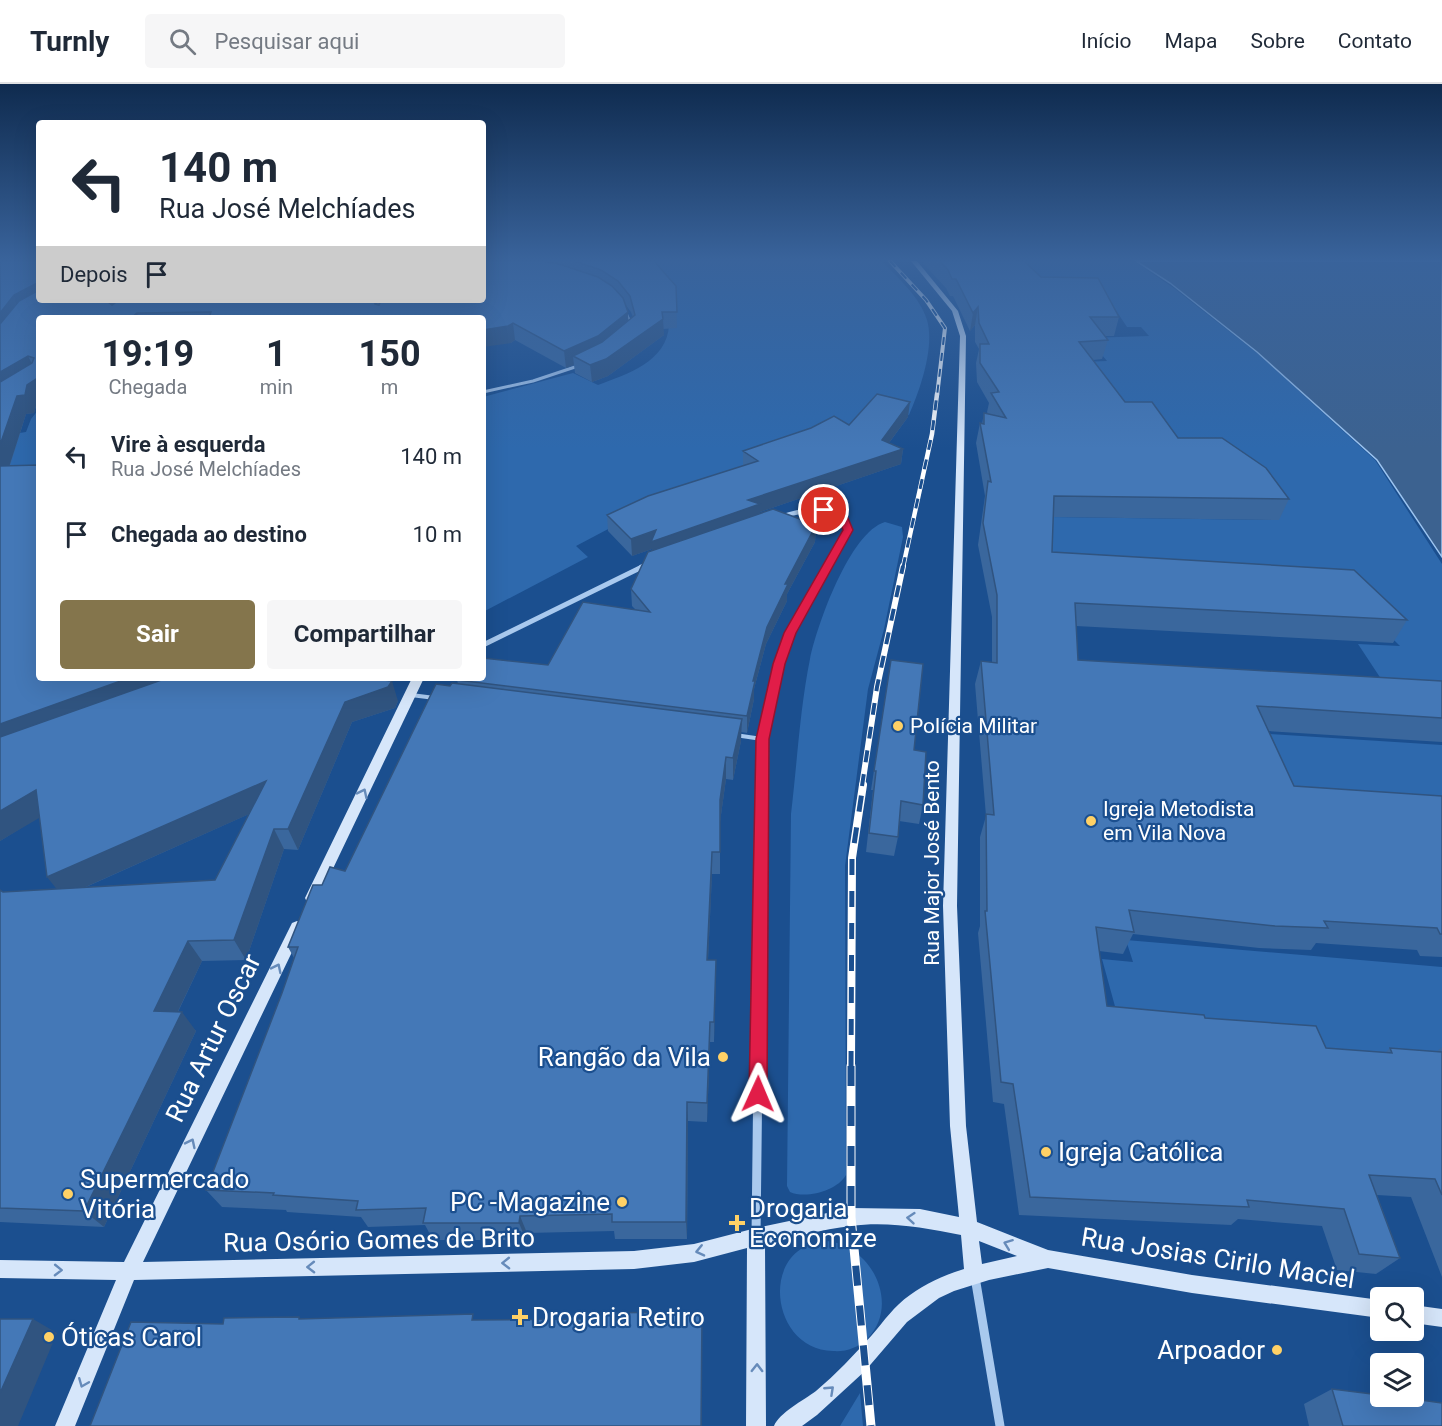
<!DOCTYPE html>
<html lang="pt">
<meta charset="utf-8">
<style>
:root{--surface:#fff;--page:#f6f6f7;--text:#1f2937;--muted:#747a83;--line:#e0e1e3;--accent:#84754c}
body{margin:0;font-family:Roboto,sans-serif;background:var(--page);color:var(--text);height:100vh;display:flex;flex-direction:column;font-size:22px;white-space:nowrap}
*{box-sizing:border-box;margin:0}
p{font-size:20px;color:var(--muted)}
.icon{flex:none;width:33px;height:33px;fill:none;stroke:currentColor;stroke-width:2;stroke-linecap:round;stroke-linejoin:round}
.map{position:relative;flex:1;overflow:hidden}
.drawer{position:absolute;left:36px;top:231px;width:450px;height:366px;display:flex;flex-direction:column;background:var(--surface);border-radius:6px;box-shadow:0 6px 24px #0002}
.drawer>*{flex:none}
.hud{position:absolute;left:36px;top:36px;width:450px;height:183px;border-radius:6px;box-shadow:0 6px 24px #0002;background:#fff;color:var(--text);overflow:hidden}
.buttons{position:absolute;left:1370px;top:1203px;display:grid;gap:12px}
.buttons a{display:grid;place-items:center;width:54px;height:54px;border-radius:6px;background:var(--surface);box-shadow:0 6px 24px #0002;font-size:30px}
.pin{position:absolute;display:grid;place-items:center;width:51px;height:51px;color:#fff;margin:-26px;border:3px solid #fff;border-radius:50%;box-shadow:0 2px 6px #0007}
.me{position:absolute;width:66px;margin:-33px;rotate:1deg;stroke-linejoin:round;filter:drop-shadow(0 0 4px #0008)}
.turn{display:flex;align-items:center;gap:21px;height:126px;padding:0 24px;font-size:27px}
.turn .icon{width:78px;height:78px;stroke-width:2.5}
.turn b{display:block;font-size:42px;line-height:51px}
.then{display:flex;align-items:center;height:57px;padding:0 24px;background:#0003;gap:12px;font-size:22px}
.eta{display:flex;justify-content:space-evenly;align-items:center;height:102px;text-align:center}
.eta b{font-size:36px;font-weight:700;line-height:42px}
.cta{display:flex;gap:12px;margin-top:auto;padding:12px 24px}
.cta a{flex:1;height:69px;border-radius:6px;background:var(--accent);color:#fff;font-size:24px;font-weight:700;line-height:69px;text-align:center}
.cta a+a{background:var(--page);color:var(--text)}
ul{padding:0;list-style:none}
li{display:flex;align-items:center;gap:18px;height:78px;padding:0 24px}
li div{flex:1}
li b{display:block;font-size:22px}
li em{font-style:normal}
header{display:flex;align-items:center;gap:36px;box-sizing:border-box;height:84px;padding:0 30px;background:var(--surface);border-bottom:2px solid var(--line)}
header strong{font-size:28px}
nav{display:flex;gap:33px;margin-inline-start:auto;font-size:21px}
.search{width:420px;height:54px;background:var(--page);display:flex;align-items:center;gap:15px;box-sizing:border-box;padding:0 21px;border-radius:6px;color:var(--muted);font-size:22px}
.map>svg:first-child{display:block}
.green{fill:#2e69ad}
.water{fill:#3c6290;stroke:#9cc4f0;stroke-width:1.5}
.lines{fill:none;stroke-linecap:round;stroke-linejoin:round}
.lane{stroke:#a9c9ee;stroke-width:4}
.street-far4{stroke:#a9c9ee;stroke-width:3}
.street-far3{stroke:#a9c9ee;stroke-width:4.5}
.street-far2{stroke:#a9c9ee;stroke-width:5}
.street-far1{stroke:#a9c9ee;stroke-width:7}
.street{stroke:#a9c9ee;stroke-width:9}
.secondary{fill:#d6e6fa;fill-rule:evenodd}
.rail-far4-casing{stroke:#fff;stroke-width:4}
.rail-far3-casing{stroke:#fff;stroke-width:4.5}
.rail-far2-casing{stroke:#fff;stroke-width:6}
.rail-far1-casing{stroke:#fff;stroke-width:8}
.rail-casing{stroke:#fff;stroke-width:9}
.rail-far4{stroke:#1b4f8f;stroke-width:2;stroke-dasharray:8;stroke-linecap:butt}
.rail-far3{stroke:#1b4f8f;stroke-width:3;stroke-dasharray:10;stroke-linecap:butt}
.rail-far2{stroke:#1b4f8f;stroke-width:4;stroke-dasharray:12;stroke-linecap:butt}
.rail-far1{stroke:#1b4f8f;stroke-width:5;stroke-dasharray:16;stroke-linecap:butt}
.rail{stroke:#1b4f8f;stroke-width:7;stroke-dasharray:20;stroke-linecap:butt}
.wall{fill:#3a679d;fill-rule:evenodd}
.shaded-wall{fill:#305480}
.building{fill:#4478b7;stroke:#305480;stroke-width:1.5}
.oneway{stroke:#668bba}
.route{fill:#e11d48;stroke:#92132f;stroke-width:1.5}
.poi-dot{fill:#ffd166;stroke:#1b4f8f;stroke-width:2}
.labels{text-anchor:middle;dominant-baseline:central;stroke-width:4.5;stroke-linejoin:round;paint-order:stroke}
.poi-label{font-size:21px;fill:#fff;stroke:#1b4f8f;text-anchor:start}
.street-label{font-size:21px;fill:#fff;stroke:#1b4f8f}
.near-street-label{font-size:26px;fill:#fff;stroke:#1b4f8f}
.near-poi-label{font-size:26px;fill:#fff;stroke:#1b4f8f;text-anchor:start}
</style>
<header>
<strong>Turnly</strong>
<div class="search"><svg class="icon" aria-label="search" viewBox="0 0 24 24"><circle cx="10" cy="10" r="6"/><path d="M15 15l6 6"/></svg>Pesquisar aqui</div>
<nav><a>Início</a><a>Mapa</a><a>Sobre</a><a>Contato</a></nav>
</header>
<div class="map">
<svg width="1442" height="1342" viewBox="0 0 1442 1342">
<rect width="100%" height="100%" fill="#1b4f8f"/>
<path class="green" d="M 582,177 L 882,177 C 898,194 920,213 927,236 C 935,263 920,306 909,331 L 873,324 L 852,347 L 612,443 L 576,462 L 588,473 L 483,528 L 483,313 L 573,289 L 598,301 C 627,290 667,278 669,241 Z
M 996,177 L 1134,177 L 1175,205 L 1257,269 L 1375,376 L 1442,480 L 1442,616 L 1393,613 L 1358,560 L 1400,562 L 1340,503 L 1050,488 L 1051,433 L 1279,436 L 1249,396 L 1064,337 L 1080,278 L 1107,277 L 1088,254 L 1149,252 L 1141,243 L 1127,243 L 1117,228 L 1103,228 Z
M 39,325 L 39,410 L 0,393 L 0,352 L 26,348 L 31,335 Z
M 885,438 L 902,443 L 903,453 L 884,545 L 868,605 L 845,782 L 846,1091 C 837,1107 806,1115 790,1108 L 787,1102 L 791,730 C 797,680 800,624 810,575 C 817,541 850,448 885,438 Z
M 1255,649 L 1442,661 L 1442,733 L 1292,721 Z
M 1126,856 L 1442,883 L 1442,980 L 1309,968 L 1116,926 L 1102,875 L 1133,878 Z
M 825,1157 C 870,1159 902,1220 867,1255 C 857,1264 846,1268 833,1267 C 770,1266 758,1163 825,1157 Z
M 860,1309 L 863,1342 L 840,1342 Z"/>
<path class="water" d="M 1136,177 L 1442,177 L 1442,473 L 1377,376 L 1257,268 L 1170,199 Z"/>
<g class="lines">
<path class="lane" d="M 411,611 L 435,614
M 735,651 L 762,655"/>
<path class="street-far4" d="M 623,222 L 632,243
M 483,308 L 533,297 L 581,281"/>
<path class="street-far3" d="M 781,433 C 799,427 843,416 848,445 L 827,483
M 641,483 L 647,480"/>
<path class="street-far2" d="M 483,561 L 644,482
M 761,702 L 762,655 L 779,580 L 790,549 L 828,482"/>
<path class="street-far1" d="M 758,983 L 761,701"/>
<path class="street" d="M 756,1152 L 758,982
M 975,1193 L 1000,1342"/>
<path class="secondary" d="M 911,177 L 917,177 L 958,227 L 966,252 L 957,822 L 966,1042 L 977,1138 L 1048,1166 L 1192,1191 L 1380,1216 L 1380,1234 L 1192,1209 L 1048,1184 L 989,1196 L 954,1207 L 939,1214 L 907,1238 L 865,1287 L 817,1331 L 802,1342 L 774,1342 C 779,1329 804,1316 816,1307 C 836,1290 854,1271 872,1251 C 884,1237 894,1222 910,1211 C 926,1199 945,1191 964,1185 L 961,1151 C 925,1144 888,1137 851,1142 C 822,1145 793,1154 765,1160 L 766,1342 L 746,1342 L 747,1164 L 694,1178 L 634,1185 L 134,1196 L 75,1342 L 55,1342 L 116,1196 L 0,1194 L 0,1176 L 124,1178 L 292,839 L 297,837 L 302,839 L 304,843 L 143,1178 L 634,1167 L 694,1160 L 756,1144 L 851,1124 L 920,1125 L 959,1133 L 950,1042 L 943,822 L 960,252 L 952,227 ZM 979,1157 L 1017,1172 L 982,1180 Z
M 412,594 L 424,594 L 317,818 L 312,820 L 307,818 L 305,814 Z
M 1413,1221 L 1442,1225 L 1442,1243 L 1413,1239 Z"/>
<g class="rail-far4-casing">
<path id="rail-far4" d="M 890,177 L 926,216 L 945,244 L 937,312"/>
</g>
<g class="rail-far3-casing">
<path id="rail-far3" d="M 903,483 L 932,350 L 937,310"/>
</g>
<g class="rail-far2-casing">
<path id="rail-far2" d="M 862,702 L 877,603 L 903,482"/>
</g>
<g class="rail-far1-casing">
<path id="rail-far1" d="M 851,983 L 852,774 L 863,701"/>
</g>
<g class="rail-casing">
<path id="rail" d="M 851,982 L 851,1133 L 871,1342"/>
</g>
<use href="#rail-far4" class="rail-far4"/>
<use href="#rail-far3" class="rail-far3"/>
<use href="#rail-far2" class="rail-far2"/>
<use href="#rail-far1" class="rail-far1"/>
<use href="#rail" class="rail"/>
</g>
<path class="wall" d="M 0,177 L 39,216 L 377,220 L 374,216 L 483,216 L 483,177 L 654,177 L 676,202 L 677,244 L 663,245 L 664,251 L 608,292 L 592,298 L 575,289 L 574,281 L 566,284 L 515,256 L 511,259 L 483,234 L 39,234 L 37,318 L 34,329 L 26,330 L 10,382 L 39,594 L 377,594 L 375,595 L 398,617 L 395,624 L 352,638 L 298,766 L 284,765 L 246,876 L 202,877 L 178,928 L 196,947 L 104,1143 L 0,1138 L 0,806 L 3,808 L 57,805 L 39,733 L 0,757 ZM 625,220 L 631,228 L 633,233 L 628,237 ZM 249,730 L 215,796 L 86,803 Z
M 921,177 L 1024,177 L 1041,193 L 1119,233 L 1114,252 L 1104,252 L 1108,256 L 1102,275 L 1093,276 L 1125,318 L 1178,354 L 1289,415 L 1279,436 L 1053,433 L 1052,468 L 1407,536 L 1393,559 L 1076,542 L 1078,576 L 1442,597 L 1442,658 L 1268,647 L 1294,702 L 1442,712 L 1442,873 L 1420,872 L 1417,866 L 1316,859 L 1311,866 L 1259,864 L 1133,850 L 1123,870 L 1099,867 L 1107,922 L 1205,934 L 1326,964 L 1386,968 L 1390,964 L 1436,968 L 1442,963 L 1442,1193 L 1411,1113 L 1377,1111 L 1400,1174 L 1376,1190 L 1337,1186 L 1322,1142 L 1238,1135 L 1231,1141 L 1019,1131 L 1004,1020 L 993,1018 L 978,849 L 980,842 L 980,753 L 986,732 L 975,600 L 981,577 L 992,578 L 992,533 L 978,461 L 985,412 L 976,359 L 980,339 L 982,340 L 984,329 L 988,330 L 987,328 L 989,319 L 977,298 L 976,279 L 979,265 L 975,258 L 975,241 L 970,247 L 953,212 L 950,212 L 946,204 Z
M 908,333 L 889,359 L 903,365 L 901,380 L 760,428 L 760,429 L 816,441 L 815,458 L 787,510 L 787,517 L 766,560 L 754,605 L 754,615 L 747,649 L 741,648 L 741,657 L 733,696 L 726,695 L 720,738 L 720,790 L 712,790 L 708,876 L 716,876 L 714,958 L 710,958 L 707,1038 L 688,1037 L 687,1155 L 615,1155 L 614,1147 L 527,1149 L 526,1156 L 433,1156 L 425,1141 L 368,1143 L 361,1133 L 287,1128 L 286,1126 L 222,1123 L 206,1106 L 282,909 L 294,874 L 288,863 L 322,801 L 345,787 L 450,602 L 458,600 L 457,596 L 548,581 L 635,525 L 632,522 L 631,505 L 652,467 L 652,465 L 632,472 L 608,447 L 607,431 L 743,381 L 743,367 L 849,341 Z
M 891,576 L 914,666 L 923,721 L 919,740 L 899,737 L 898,753 L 894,772 L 866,768 L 873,706 L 871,706 Z
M 1332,1305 L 1442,1342 L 1309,1342 L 1304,1320 Z"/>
<path class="shaded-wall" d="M 39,198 L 39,216 L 0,256 L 0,229 L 14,211 Z
M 109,216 L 120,216 L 115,234 L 108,218 Z
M 978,223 L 975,241 L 970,247 L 973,229 Z
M 628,228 L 629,245 L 573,272 L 574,281 L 566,284 L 564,267 Z
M 137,229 L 139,234 L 131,234 Z
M 663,235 L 664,251 L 608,292 L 592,298 L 590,281 Z
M 513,239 L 515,256 L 511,259 L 483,263 L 483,246 Z
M 28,272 L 37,290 L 0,311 L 0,288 Z
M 39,293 L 39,317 L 37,318 L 34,329 L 26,330 L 3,402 L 0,396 L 0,361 L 17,312 L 27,301 Z
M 910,318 L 908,333 L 880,371 L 882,356 Z
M 903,365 L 901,380 L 760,428 L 759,436 L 652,474 L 652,465 L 632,472 L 631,455 Z
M 816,441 L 815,458 L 787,510 L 787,517 L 766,560 L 754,605 L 754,615 L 747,649 L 747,632 L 753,597 L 767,543 L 785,500 Z
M 129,594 L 198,594 L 0,666 L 0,640 Z
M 392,597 L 398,617 L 395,624 L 352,638 L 298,766 L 288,745 L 345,618 Z
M 742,635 L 741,657 L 733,696 L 733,674 Z
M 726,673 L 726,695 L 720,738 L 720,790 L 720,716 Z
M 266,697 L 276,718 L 63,813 L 47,793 Z
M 36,706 L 51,727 L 0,757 L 0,727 Z
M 274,745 L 284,765 L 246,876 L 234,856 Z
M 712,768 L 712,790 L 707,897 L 707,876 Z
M 188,857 L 202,877 L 169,946 L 154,927 Z
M 716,876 L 716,897 L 714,958 L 714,938 Z
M 182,928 L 196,947 L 104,1143 L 84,1127 Z
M 710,938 L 710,958 L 707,1038 L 707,1019 Z
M 687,1018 L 688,1037 L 687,1155 L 686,1138 Z
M 520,1132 L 527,1149 L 526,1156 L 519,1139 Z
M 702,1228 L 702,1342 L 701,1342 Z
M 33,1235 L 57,1249 L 18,1342 L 0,1342 L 0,1309 Z"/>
<path class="building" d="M 0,177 L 39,177 L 39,198 L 14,211 L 0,229 Z
M 483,177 L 541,177 L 559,180 L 598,193 L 612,202 L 623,214 L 628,228 L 598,252 L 564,267 L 513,239 L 508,242 L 483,246 L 483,234 L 209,234 L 211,228 L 137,229 L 131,234 L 39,234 L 39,293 L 27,301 L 25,311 L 17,312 L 0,361 L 0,298 L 32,279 L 34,274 L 28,272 L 0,288 L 0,240 L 19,217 L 39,206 L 39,216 L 109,216 L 108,218 L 112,221 L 115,219 L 116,216 L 373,216 L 375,220 L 379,221 L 381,216 L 483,216 Z
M 574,177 L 654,177 L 676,202 L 677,228 L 662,228 L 663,235 L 606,275 L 590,281 L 573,272 L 602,258 L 635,231 L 630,212 L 618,197 L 601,186 Z
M 940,177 L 1024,177 L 1041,193 L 1098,194 L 1119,233 L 1090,233 L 1108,256 L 1079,258 L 1125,318 L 1152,318 L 1178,354 L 1222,354 L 1266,384 L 1289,415 L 1054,412 L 1052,468 L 1354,486 L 1407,536 L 1075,519 L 1078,576 L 1442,597 L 1442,634 L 1257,622 L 1294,702 L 1442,712 L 1442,850 L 1440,850 L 1437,844 L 1324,837 L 1328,844 L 1275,842 L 1129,826 L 1134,848 L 1096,843 L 1107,922 L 1204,931 L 1205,934 L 1316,942 L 1326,964 L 1392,969 L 1390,964 L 1442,968 L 1442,1111 L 1435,1095 L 1369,1091 L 1400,1174 L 1359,1170 L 1344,1125 L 1247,1116 L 1249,1123 L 1030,1113 L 1013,1000 L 1001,998 L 985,827 L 987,827 L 986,730 L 994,731 L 981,577 L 997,579 L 997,511 L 983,439 L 988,397 L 991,398 L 980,339 L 984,340 L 984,329 L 1006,334 L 991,309 L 999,308 L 980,279 L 980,260 L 989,260 L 979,239 L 978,223 L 973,229 L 956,195 L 952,195 L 948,186 Z
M 877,310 L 910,318 L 882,356 L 903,365 L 748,416 L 760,420 L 651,458 L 656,446 L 631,455 L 607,431 L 648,412 L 758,377 L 743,367 L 811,344 L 834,332 L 849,341 Z
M 39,381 L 39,594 L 129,594 L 0,640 L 0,382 Z
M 773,425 L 816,441 L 785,500 L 788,500 L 767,543 L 753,597 L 755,597 L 747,632 L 457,596 L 458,594 L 483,594 L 483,574 L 548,581 L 583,518 L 650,528 L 631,505 L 648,468 Z
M 891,576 L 923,580 L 914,666 L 926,668 L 923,721 L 901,717 L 898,753 L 869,749 L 876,687 L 874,687 Z
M 167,594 L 368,594 L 392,597 L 388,603 L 345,618 L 288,745 L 274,745 L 234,856 L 188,857 L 154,927 L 182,928 L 84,1127 L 0,1124 L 0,806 L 3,808 L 215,796 L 266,697 L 47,793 L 36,706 L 0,727 L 0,653 Z
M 452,599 L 742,635 L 733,674 L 726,673 L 720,716 L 720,768 L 712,768 L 707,876 L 716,876 L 714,938 L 710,938 L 707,1019 L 687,1018 L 686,1138 L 612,1138 L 612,1130 L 520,1132 L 519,1139 L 423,1139 L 426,1124 L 356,1126 L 358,1117 L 273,1111 L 274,1109 L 206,1106 L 282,909 L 298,863 L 288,863 L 313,801 L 322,801 L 330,783 L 345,787 L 436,600 L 450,602 Z
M 702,1228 L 701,1342 L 90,1342 L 131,1238 L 223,1240 L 224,1234 L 299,1233 L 299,1235 L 473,1230 L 472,1236 L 584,1235 L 584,1229 Z
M 0,1235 L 33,1235 L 0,1309 Z
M 1332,1305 L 1380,1311 L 1380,1312 L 1392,1312 L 1442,1319 L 1442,1342 L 1343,1342 Z"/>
<defs><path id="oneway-chevron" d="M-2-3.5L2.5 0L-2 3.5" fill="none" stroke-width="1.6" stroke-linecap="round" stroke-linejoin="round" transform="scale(1.5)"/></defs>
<g class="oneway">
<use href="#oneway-chevron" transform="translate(363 709) rotate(-64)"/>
<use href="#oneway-chevron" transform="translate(277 884) rotate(-64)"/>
<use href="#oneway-chevron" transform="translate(191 1059) rotate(-64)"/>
<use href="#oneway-chevron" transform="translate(911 1134) rotate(-175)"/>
<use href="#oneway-chevron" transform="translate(1008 1160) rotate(-159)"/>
<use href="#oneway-chevron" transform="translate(700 1167) rotate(167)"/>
<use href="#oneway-chevron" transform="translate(506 1179) rotate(179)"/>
<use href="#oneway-chevron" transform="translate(311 1183) rotate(179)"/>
<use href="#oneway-chevron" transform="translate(58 1186) rotate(1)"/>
<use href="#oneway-chevron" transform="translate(757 1284) rotate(-89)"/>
<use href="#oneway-chevron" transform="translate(83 1299) rotate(112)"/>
<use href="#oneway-chevron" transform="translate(830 1306) rotate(-43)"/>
</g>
<linearGradient id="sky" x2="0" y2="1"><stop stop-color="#0f2b4f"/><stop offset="0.48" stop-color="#39639b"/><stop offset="1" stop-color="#39639b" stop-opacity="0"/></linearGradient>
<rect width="1442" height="365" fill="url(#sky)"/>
<path class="route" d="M 824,423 L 848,434 L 853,446 L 796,549 L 785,580 L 769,655 L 767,1010 L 765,1016 L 758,1019 L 752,1016 L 749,1010 L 756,655 L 773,580 L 784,549 L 843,446 L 840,438 L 821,428 L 819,426 Z"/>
<g class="poi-dot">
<circle cx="898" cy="642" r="6"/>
<circle cx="1091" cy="737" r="6"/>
<circle cx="723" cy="973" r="6"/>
<circle cx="1046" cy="1068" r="6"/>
<circle cx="68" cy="1110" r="6"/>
<circle cx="622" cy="1118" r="6"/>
<path d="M734 1130h6v6h6v6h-6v6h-6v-6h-6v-6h6z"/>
<path d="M517 1224h6v6h6v6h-6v6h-6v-6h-6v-6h6z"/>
<circle cx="49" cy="1253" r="6"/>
<circle cx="1277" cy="1266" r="6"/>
</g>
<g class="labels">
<g class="poi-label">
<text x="910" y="642">Polícia Militar</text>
<text x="1103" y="725">Igreja Metodista<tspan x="1103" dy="24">em Vila Nova</tspan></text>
</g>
<g class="street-label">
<text transform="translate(932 779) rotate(-90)">Rua Major José Bento</text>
</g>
<g class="near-street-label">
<text transform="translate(213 954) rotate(-64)">Rua Artur Oscar</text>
<text transform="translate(379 1156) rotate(-1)">Rua Osório Gomes de Brito</text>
<text transform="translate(1218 1174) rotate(9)">Rua Josias Cirilo Maciel</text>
</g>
<g class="near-poi-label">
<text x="711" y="973" text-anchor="end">Rangão da Vila</text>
<text x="1058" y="1068">Igreja Católica</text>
<text x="80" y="1095">Supermercado<tspan x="80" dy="30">Vitória</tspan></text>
<text x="610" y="1118" text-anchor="end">PC -Magazine</text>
<text x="749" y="1124">Drogaria<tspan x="749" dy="30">Economize</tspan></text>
<text x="532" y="1233">Drogaria Retiro</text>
<text x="61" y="1253">Óticas Carol</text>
<text x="1265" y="1266" text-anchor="end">Arpoador</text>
</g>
</g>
</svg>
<div class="buttons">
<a><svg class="icon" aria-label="search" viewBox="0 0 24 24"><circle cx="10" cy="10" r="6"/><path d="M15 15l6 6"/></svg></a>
<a><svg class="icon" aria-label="layers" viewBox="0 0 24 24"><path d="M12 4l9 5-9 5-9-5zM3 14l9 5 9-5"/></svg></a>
</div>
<div class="pin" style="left:824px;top:426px;background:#d93025"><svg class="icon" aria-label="arrive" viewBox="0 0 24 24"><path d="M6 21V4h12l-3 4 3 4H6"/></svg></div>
<svg class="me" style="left:758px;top:1010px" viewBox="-20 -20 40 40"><path d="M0-17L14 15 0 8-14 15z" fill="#e11d48" stroke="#fff" stroke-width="4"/></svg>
<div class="hud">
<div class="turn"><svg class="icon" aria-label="left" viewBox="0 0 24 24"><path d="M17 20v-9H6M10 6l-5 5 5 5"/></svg><div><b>140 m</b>Rua José Melchíades</div></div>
<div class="then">Depois<svg class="icon" aria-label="arrive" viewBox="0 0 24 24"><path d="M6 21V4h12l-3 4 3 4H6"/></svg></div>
</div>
<section class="drawer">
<div class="eta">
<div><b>19:19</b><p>Chegada</p></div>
<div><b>1</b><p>min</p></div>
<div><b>150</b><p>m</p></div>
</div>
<ul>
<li><svg class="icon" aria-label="left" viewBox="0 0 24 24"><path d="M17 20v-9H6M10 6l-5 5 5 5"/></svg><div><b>Vire à esquerda</b><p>Rua José Melchíades</p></div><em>140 m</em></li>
<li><svg class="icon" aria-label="arrive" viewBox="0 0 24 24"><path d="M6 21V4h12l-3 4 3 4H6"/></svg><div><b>Chegada ao destino</b></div><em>10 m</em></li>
</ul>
<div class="cta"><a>Sair</a><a>Compartilhar</a></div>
</section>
</div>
